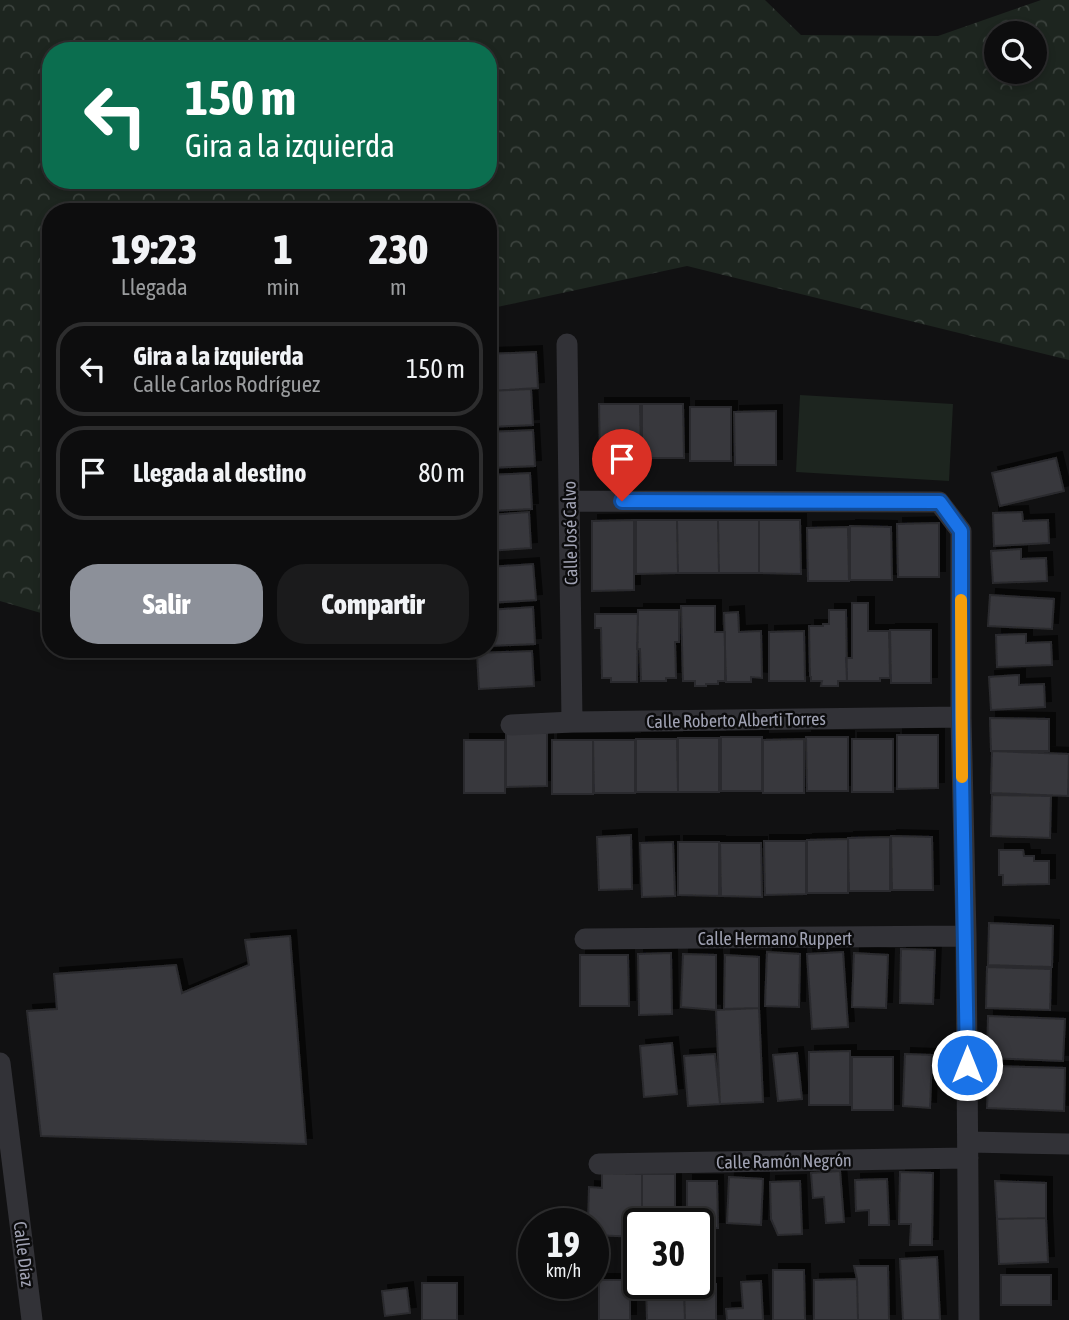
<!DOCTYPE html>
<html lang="es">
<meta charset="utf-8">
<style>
:root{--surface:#0d0d0e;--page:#1b1b1c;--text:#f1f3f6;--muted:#9a9c9e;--line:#2d2d2e;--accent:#8c9099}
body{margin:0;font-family:"Asap Condensed",sans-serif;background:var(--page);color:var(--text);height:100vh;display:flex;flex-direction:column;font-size:26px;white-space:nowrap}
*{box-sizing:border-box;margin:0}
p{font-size:23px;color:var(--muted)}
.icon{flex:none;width:38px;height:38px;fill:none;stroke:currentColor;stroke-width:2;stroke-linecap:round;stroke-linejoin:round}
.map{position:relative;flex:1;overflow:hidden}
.side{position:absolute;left:42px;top:203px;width:455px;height:455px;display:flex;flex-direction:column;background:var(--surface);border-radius:28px;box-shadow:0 4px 10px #0003,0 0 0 2px var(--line)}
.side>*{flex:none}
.top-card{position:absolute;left:42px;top:42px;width:455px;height:147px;border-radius:28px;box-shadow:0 4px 10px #0003,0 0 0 2px var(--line);background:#0b6e4f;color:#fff;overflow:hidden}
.controls{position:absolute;left:984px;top:21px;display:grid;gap:14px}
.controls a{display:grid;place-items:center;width:63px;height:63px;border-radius:50%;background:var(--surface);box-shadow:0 4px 10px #0003,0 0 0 2px var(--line);font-size:35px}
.speed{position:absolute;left:518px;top:1208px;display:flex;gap:14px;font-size:35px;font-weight:700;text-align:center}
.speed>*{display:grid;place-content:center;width:91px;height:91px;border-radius:50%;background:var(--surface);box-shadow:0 4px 10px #0003,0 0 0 2px var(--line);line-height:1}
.speed small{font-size:18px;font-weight:400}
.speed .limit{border:4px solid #111;border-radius:10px;background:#fff;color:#111}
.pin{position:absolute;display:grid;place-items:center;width:60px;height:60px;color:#fff;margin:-72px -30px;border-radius:50% 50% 50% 0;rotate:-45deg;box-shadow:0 0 7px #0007}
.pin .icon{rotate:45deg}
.me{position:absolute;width:77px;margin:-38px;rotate:0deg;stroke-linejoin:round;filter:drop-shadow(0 0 5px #0008)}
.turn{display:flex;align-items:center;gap:24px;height:147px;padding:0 28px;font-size:32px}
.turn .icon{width:91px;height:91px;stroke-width:2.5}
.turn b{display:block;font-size:49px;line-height:60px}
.eta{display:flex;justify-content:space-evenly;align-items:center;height:119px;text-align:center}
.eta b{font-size:42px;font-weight:800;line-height:49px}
.action{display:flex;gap:14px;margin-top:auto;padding:14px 28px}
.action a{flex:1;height:80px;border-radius:28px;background:var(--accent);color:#fff;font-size:28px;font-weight:800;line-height:80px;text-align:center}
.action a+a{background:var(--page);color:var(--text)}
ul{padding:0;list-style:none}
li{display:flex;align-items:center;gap:21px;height:94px;margin:0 14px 10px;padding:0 14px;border:4px solid var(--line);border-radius:28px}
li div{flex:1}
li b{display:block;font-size:26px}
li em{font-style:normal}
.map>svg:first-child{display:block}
.green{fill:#1d251f}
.forest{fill:url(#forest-crowns);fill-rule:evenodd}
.building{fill:#38383d;stroke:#2b2b2e;stroke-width:2;filter:url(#shadow)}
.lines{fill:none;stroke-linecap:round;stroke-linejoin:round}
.street{stroke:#323237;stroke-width:21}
.route-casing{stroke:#114b97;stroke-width:18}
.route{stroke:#1a73e8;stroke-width:12}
.slow{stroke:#f59e0b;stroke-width:12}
.labels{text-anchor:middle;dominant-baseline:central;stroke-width:5;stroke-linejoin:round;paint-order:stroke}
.street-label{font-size:18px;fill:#a1a3b4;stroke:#0c0c0d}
</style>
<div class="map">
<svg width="1069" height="1320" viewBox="0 0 1069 1320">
<defs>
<pattern id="forest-crowns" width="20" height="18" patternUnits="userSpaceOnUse" patternTransform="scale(1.75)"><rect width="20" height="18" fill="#1d251f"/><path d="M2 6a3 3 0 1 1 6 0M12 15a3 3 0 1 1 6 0" fill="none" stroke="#3b423d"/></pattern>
<filter id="shadow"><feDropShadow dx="6" dy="-6" stdDeviation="0" flood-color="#0009"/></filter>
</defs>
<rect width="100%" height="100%" fill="#111112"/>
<path class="green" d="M 800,395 L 953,404 L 949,481 L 796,472 Z"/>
<path class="forest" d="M 0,0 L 765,0 L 801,35 L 938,36 L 1041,0 L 1069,0 L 1069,360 L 687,266 L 488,309 L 488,212 L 51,212 L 51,608 L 41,613 L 0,601 ZM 996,33 L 1034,33 L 1034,72 L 996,72 ZM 51,51 L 488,51 L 488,180 L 51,180 Z"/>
<path class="building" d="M 536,352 L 538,388 L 488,391 L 488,354 Z
M 531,389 L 533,425 L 488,427 L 488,391 Z
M 599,404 L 640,404 L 641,458 L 600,458 Z
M 642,404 L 683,404 L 684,458 L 642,458 Z
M 690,407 L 731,407 L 731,461 L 690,461 Z
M 776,411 L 776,465 L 735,465 L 734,412 Z
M 533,430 L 535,466 L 488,468 L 488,432 Z
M 1056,458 L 1064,491 L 1000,506 L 992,473 Z
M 530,473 L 532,509 L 488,511 L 488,475 Z
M 529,512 L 531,548 L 488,551 L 488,515 Z
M 1022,512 L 1023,521 L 1048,520 L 1049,543 L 994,546 L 993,513 Z
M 634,520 L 634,590 L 592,591 L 592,521 Z
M 636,520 L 677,520 L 678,573 L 636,574 Z
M 677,520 L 718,520 L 719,573 L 678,573 Z
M 718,520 L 759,520 L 759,573 L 719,573 Z
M 759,520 L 800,520 L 801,574 L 759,573 Z
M 939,523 L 939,577 L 898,577 L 897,524 Z
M 850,526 L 891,527 L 892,580 L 850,580 Z
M 848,527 L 849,581 L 808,581 L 807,528 Z
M 1021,549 L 1021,559 L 1046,558 L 1047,581 L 993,583 L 991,551 Z
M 533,564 L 536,600 L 488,603 L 488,567 Z
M 990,595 L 1054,599 L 1052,629 L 988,626 Z
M 852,603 L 868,603 L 868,631 L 889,631 L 890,678 L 880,678 L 880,681 L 847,681 L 846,658 L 852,658 Z
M 681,606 L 715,606 L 715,632 L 725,632 L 725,681 L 718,681 L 718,684 L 706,684 L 706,686 L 695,686 L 695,681 L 683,681 Z
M 533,607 L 535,644 L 488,646 L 488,610 Z
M 638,610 L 679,610 L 679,642 L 675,642 L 676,678 L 666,678 L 666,681 L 641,681 L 640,649 L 637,649 Z
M 829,610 L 846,610 L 847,681 L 838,681 L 838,686 L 821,686 L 822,681 L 811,681 L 811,677 L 810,676 L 809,626 L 823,626 L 823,624 L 829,624 Z
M 738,612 L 739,632 L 761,631 L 762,678 L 751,677 L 751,682 L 726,682 L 724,613 Z
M 595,614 L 638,614 L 637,682 L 611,682 L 611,678 L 602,678 L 601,628 L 595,628 Z
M 890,630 L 931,630 L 931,683 L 891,683 Z
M 804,631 L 805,681 L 769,681 L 769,632 Z
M 1026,634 L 1026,643 L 1051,642 L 1052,665 L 997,667 L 996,635 Z
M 532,651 L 534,686 L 479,689 L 477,653 Z
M 1019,675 L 1019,685 L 1044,684 L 1045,707 L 991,710 L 989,677 Z
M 990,718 L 1049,719 L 1049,751 L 991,751 Z
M 506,733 L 547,733 L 547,786 L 506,787 Z
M 897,735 L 938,735 L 938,788 L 897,789 Z
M 721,737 L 762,737 L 762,791 L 721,791 Z
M 806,737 L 848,737 L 848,791 L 807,791 Z
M 678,738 L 719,738 L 719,792 L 678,792 Z
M 636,739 L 677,739 L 678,792 L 636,792 Z
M 804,739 L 804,793 L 763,793 L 763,740 Z
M 852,739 L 893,739 L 893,792 L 852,792 Z
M 464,740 L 505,740 L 505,793 L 464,793 Z
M 552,740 L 593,740 L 593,794 L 552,794 Z
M 593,740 L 635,740 L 635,793 L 594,793 Z
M 992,751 L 1069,754 L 1068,796 L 991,793 Z
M 992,795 L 1051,796 L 1050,838 L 991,836 Z
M 631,835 L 632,889 L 599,890 L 597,837 Z
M 891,836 L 932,837 L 933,890 L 892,890 Z
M 890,837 L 890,891 L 849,891 L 848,838 Z
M 848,839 L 848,893 L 807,893 L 807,840 Z
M 764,841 L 806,841 L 806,894 L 765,895 Z
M 673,842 L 675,896 L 642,897 L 640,843 Z
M 678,842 L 719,842 L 719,896 L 678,895 Z
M 720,843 L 761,843 L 762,897 L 721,896 Z
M 999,850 L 1023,850 L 1024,856 L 1034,856 L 1034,861 L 1049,861 L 1049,884 L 1003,885 L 1003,875 L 999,875 Z
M 989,923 L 1053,926 L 1052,967 L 988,965 Z
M 290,936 L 306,1144 L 41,1136 L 27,1011 L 57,1009 L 54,974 L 176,965 L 182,993 L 249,965 L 245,940 Z
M 901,949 L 935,950 L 933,1004 L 900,1003 Z
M 767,952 L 800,954 L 799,1007 L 765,1006 Z
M 843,952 L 848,1027 L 812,1029 L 807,954 Z
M 671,953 L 672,1014 L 639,1015 L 638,954 Z
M 854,953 L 888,955 L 886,1008 L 852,1007 Z
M 683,954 L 716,955 L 716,1010 L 681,1007 Z
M 580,955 L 628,955 L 629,1006 L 580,1006 Z
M 725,955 L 759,957 L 759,1008 L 724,1009 Z
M 987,967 L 1051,969 L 1050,1010 L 986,1008 Z
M 759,1008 L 763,1102 L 720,1104 L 716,1010 Z
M 988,1016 L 1065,1019 L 1063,1061 L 987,1058 Z
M 672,1043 L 677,1094 L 644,1097 L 640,1046 Z
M 850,1051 L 850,1105 L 809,1105 L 809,1052 Z
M 797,1053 L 802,1099 L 778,1101 L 773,1055 Z
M 715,1054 L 720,1104 L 688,1106 L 684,1056 Z
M 905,1054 L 932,1055 L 930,1108 L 903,1106 Z
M 852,1057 L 893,1057 L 893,1110 L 852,1110 Z
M 989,1066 L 1065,1068 L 1064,1111 L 987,1108 Z
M 840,1171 L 844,1222 L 826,1223 L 824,1197 L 813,1198 L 811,1173 Z
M 900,1172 L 933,1173 L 932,1245 L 910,1245 L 911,1224 L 899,1224 Z
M 602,1173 L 642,1174 L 642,1223 L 639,1223 L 639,1237 L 593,1235 L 593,1223 L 588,1223 L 589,1187 L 602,1188 Z
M 642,1174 L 675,1174 L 675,1223 L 642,1223 Z
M 729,1177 L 763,1179 L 761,1225 L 727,1223 Z
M 887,1179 L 889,1225 L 869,1225 L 869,1210 L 856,1211 L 855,1180 Z
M 687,1181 L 717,1181 L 718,1228 L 698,1228 L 698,1223 L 687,1223 Z
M 800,1181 L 802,1234 L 778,1235 L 771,1219 L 770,1182 Z
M 995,1181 L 1046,1183 L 1046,1218 L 997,1219 Z
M 1046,1218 L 1048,1262 L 999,1264 L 997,1219 Z
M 937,1257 L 940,1320 L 903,1320 L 900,1259 Z
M 854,1266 L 888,1266 L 889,1320 L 858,1320 L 857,1279 Z
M 698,1268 L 700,1268 L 701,1284 L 716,1284 L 716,1320 L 685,1320 L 684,1283 L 698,1283 Z
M 773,1270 L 804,1270 L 805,1320 L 773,1320 Z
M 1001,1275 L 1051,1275 L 1051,1305 L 1001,1305 Z
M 857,1279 L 858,1320 L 814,1320 L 814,1280 Z
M 599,1280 L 630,1280 L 630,1320 L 599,1320 Z
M 761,1281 L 763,1320 L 727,1320 L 726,1309 L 743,1308 L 741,1282 Z
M 422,1283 L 457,1283 L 457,1320 L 422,1320 Z
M 646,1283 L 667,1283 L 667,1298 L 684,1297 L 685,1320 L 647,1320 Z
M 407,1288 L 410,1313 L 385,1316 L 382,1291 Z"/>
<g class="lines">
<path class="street" d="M 567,344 L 572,722
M 569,501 L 939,502 L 961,531 L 961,717 L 966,936 L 969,1320
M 511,725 L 572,722 L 961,717
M 585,939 L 966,936
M 0,1063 L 32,1320
M 968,1142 L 1069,1144
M 599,1164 L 968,1158"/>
</g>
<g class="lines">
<g class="route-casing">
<path id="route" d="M 622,501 L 940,502 L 961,531 L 961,717 L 967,1065"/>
</g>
<use href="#route" class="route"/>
<path class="slow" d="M 961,600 L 962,777"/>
</g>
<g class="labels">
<g class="street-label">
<text transform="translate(570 533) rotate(-91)">Calle José Calvo</text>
<text transform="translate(736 720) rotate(-1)">Calle Roberto Alberti Torres</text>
<text x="775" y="938">Calle Hermano Ruppert</text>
<text transform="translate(784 1161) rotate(-1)">Calle Ramón Negrón</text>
<text transform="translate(24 1254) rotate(83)">Calle Díaz</text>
</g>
</g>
</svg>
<div class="controls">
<a><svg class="icon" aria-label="search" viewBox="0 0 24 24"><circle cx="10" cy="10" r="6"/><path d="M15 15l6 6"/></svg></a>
</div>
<div class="speed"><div>19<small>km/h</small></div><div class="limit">30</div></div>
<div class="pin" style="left:622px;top:501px;background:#d93025"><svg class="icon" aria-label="arrive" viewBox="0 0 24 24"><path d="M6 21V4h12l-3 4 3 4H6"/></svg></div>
<svg class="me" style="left:967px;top:1065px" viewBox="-20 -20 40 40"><circle r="17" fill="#1a73e8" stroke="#fff" stroke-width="3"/><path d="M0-11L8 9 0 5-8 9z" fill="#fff"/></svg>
<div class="top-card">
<div class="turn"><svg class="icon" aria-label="left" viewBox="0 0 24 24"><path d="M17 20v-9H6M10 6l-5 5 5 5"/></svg><div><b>150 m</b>Gira a la izquierda</div></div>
</div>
<section class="side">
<div class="eta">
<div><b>19:23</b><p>Llegada</p></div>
<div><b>1</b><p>min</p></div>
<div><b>230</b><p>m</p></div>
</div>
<ul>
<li><svg class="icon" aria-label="left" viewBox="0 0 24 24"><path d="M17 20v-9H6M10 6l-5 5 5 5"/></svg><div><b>Gira a la izquierda</b><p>Calle Carlos Rodríguez</p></div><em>150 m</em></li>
<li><svg class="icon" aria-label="arrive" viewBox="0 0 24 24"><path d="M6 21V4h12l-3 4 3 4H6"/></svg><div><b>Llegada al destino</b></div><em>80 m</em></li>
</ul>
<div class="action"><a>Salir</a><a>Compartir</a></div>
</section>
</div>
